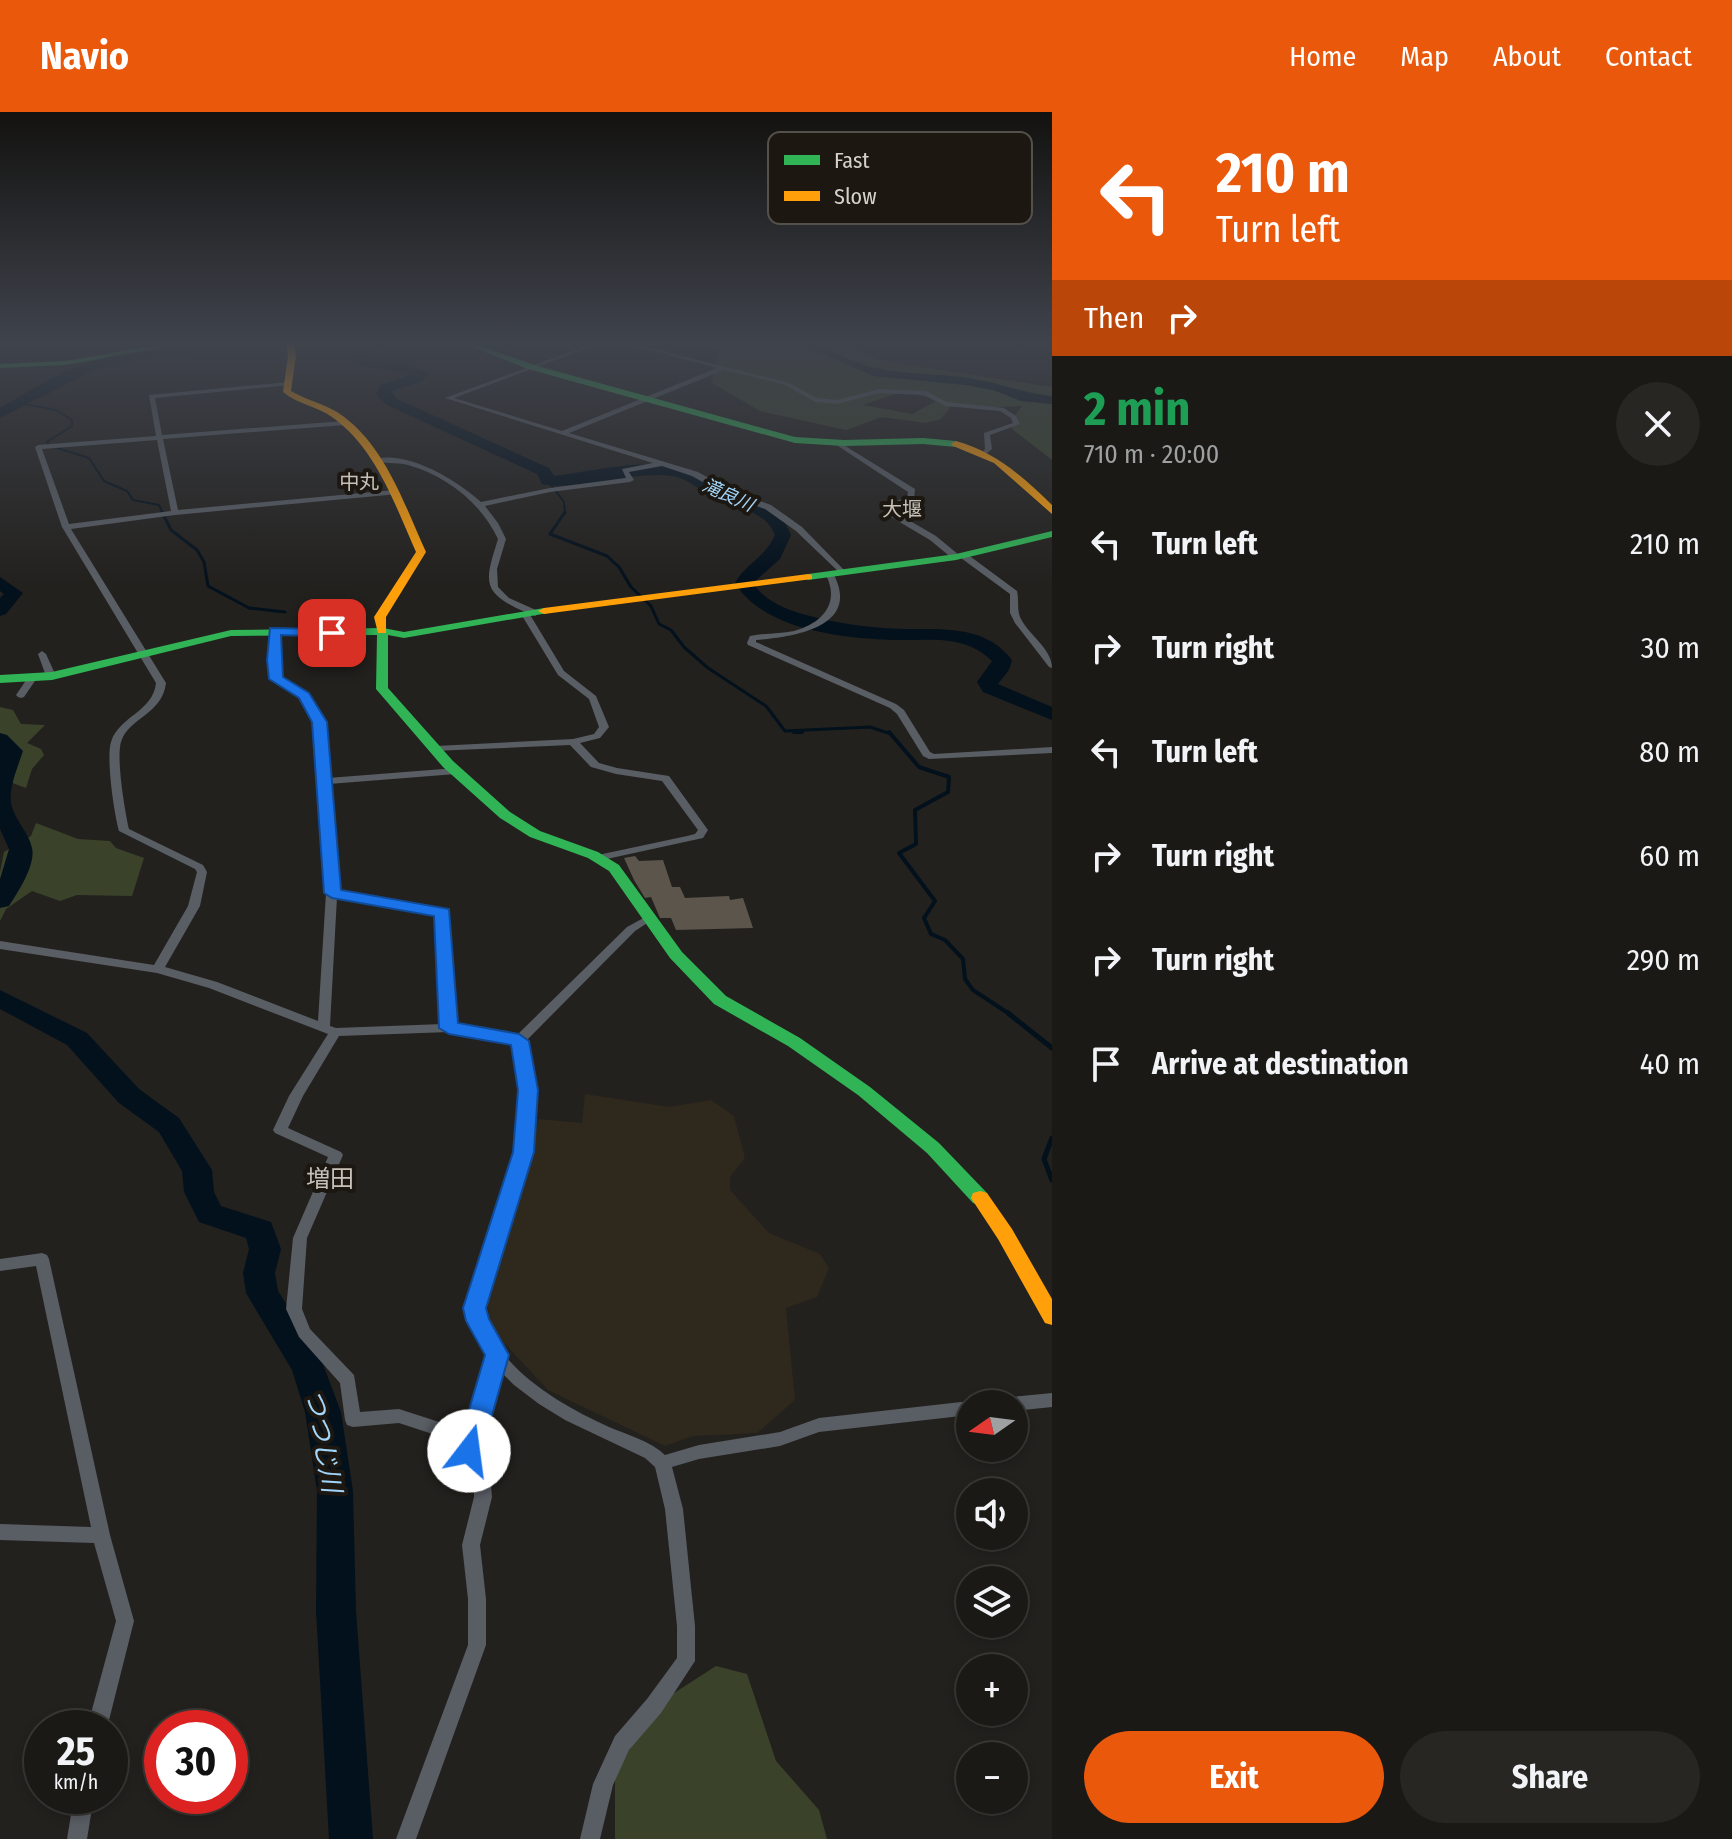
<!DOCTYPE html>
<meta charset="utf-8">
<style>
:root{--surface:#1a1916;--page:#272623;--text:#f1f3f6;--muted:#9fa0a1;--line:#383835;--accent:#ea580c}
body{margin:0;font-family:"Fira Sans Condensed","Noto Sans JP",sans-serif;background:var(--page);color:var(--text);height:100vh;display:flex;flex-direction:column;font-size:30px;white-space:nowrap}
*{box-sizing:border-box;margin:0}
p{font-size:26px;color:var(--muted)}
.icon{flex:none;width:44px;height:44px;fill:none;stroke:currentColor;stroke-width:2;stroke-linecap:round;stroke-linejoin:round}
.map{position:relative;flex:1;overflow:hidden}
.sheet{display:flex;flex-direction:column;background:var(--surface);width:680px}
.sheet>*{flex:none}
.hud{background:#ea580c;color:#fff;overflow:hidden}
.needle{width:52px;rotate:256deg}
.tools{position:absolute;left:956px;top:1278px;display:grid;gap:16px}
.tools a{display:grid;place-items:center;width:72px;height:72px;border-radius:50%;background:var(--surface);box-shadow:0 4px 12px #0003,0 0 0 2px var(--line);font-size:40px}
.speed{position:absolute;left:24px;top:1598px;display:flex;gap:16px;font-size:40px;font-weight:700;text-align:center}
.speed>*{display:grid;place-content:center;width:104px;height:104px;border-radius:50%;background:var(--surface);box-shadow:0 4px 12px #0003,0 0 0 2px var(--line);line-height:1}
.speed small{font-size:20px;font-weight:400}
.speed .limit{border:12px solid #d22;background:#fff;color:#111}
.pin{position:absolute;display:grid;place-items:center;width:68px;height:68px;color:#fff;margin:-34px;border-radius:16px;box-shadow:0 4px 12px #0006}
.me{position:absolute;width:88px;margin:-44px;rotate:15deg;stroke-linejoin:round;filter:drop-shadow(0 0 6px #0008)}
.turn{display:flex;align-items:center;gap:28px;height:168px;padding:0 32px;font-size:36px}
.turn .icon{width:104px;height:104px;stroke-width:2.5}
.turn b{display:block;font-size:56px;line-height:68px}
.then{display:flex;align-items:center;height:76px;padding:0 32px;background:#0003;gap:16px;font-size:30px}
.round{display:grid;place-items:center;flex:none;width:84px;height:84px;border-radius:42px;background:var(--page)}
.headline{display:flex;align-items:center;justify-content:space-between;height:136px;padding:0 32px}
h1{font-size:48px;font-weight:700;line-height:60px;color:#1e9e55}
.button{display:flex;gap:16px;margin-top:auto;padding:16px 32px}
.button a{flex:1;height:92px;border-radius:48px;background:var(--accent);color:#fff;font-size:32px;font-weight:700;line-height:92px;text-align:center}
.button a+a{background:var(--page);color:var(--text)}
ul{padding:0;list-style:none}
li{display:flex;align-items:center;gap:24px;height:104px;padding:0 32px}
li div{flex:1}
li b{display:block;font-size:30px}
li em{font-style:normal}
header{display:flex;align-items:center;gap:48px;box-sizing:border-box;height:112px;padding:0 40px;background:var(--accent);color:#fff}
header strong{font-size:38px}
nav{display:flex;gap:44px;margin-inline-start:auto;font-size:28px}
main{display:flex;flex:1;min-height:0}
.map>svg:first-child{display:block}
.built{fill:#2f281d}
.green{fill:#3a432a}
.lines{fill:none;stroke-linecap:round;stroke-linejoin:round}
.stream-far3{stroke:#03111c;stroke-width:2}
.stream-far2{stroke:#03111c;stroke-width:3}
.stream-far1{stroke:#03111c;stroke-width:4}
.stream{stroke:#03111c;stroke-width:5}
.river{fill:#03111c;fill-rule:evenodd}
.building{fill:#5b554c}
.street{fill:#595d64;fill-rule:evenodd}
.fast{fill:#30b455;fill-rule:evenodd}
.slow{fill:#ff9f0a;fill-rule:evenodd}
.route{fill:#1a73e8;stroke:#114b97;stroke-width:2}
.labels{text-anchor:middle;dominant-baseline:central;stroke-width:8;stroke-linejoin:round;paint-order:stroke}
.far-water-label{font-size:18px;font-style:italic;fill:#a2d5fa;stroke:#1c1811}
.far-quarter-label{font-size:20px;fill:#c7c1b8;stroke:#1c1811}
.quarter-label{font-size:24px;fill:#c7c1b8;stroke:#1c1811}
.near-water-label{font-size:26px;font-style:italic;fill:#a2d5fa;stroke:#1c1811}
.key{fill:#1c1811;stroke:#54504a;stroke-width:2}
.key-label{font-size:22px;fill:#d5d2ce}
</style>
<header>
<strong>Navio</strong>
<nav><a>Home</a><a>Map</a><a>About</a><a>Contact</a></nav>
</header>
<main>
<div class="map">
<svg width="1052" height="1727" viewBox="0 0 1052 1727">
<rect width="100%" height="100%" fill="#23211e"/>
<path class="built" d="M 585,982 L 669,995 L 711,988 L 734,1004 L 745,1046 L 730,1065 L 730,1078 L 769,1121 L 820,1142 L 829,1156 L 817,1185 L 786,1196 L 795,1288 L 757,1321 L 693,1324 L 665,1334 L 548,1278 L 492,1218 L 487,1190 L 538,1007 L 582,1011 Z"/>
<path class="green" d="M 710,230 L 841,230 L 877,248 L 1052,275 L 1052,348 L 1012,317 L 1014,305 L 1022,294 L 968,296 L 903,279 L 863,293 L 912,302 L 936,289 L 951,294 L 941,307 L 926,311 L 882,305 L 846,318 L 760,299 L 712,271 L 719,237 Z
M 0,595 L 13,598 L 21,612 L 45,613 L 27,631 L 41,637 L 44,643 L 32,657 L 26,676 L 10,670 L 0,631 Z
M 36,711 L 78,727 L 110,729 L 116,736 L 144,746 L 132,784 L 77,783 L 60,789 L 32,779 L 6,797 L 0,809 L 0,760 L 4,740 L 31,724 Z
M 716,1554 L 747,1562 L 776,1649 L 819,1698 L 827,1727 L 615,1727 L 615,1663 L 654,1594 Z"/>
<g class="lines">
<path class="stream-far3" d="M 20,291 L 56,298 L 72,308 L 72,314 L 47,330 L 48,333 L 89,346 L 104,369 L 127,379 L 133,388 L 159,393 L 163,402
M 548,369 L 564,390 L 565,402"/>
<path class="stream-far2" d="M 162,400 L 171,418 L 197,438 L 204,450 L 208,474 L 249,496 L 285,500
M 565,400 L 550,422 L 607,444 L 619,455 L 631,475 L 651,494 L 659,512 L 671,518 L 684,535 L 708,556 L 766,594 L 785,619 L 870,615 L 891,622"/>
<path class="stream-far1" d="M 794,620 L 802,620
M 889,620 L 919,655 L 949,665 L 948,680 L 915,698 L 916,732 L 899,741 L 935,789 L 924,806 L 931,822 L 945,828 L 963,847 L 965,867 L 973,878 L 1011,903"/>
<path class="stream" d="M 1008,901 L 1052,936
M 1052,1026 L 1044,1047 L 1052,1068"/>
<path class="river" d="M 222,230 L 238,230 L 226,237 L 140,247 L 94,258 L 0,306 L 0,296 C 23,283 46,268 70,257 C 118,237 171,237 222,230 Z
M 371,230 L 386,230 L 365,247 L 406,252 L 429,261 L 421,270 L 391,279 L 397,287 L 549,356 L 554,364 C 596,359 649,344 690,359 C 705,365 718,377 733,383 C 761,393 779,393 791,423 L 780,447 L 753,471 C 763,487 781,495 799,501 C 826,509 855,514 884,516 C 929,520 981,507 1012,548 L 1009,558 L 998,572 L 1052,595 L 1052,608 L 983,580 L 977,570 L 992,549 C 964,521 928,529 892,528 C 841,526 764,518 735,471 C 747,450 764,447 775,423 C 765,399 742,398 720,389 C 704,382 689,366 671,364 C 632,358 577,380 542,372 L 537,362 L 387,293 L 376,282 L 380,273 L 413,262 L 353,252 L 355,239 Z
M 795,230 C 825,230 847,250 876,256 C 906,263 938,261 968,266 C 997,270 1023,281 1052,284 L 1052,292 L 1021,289 L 993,278 L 965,273 L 873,264 Z
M 0,465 L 23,481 L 6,502 L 0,504 L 0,486 L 4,482 L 0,479 Z
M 0,621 L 7,623 L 23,639 C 18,655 7,678 12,695 C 16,709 29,721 32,736 C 36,753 18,780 9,794 L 0,796 L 0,767 L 9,737 L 0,717 Z
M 0,878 L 87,921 L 139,977 L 179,1006 L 212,1058 L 214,1080 L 221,1094 L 271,1110 L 281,1137 L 275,1161 L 278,1179 L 320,1244 L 341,1300 L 353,1379 L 356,1499 L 373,1727 L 329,1727 L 316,1499 L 317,1379 L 305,1300 L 292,1258 L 246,1181 L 243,1161 L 249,1137 L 246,1126 L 199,1110 L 184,1080 L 182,1059 L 159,1020 L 119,991 L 67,933 L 0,897 Z"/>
</g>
<path class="building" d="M 635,744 L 639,749 L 663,748 L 672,775 L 680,775 L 685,786 L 729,784 L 730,788 L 743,786 L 753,816 L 676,818 L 671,806 L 660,806 L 651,785 L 645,786 L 634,768 L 624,746 Z"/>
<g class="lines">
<path class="street" d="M 596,230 L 604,230 L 454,286 L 562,319 L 717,256 L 619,230 L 628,230 L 789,271 L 817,286 L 837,288 L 879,277 L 926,279 L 947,290 L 1004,296 L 1016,304 L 1020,312 L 990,323 L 992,337 L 985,343 L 982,341 L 985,337 L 984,321 L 1013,311 L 1011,306 L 1000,299 L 945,294 L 924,283 L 879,281 L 837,292 L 815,290 L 785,273 L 724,258 L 569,321 L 698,360 L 730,378 L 771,393 L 802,415 L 845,459 L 846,461 L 842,463 L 796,419 L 765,397 L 724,382 L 692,364 L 662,354 L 629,360 L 634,368 L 630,370 L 550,380 L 485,394 L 498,411 L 506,427 L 497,457 L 498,475 L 509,486 L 538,499 L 539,501 L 535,504 L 529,501 L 564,559 L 596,584 L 609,615 L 600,626 L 580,631 L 599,651 L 617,656 L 669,664 L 708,718 L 703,726 L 602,748 L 597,745 L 598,743 L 687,724 L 695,722 L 698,718 L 662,669 L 616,662 L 591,655 L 570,633 L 433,639 L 431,637 L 436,634 L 573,627 L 594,622 L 599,615 L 589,587 L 558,563 L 521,502 L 525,500 C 480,480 485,469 498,427 C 481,391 447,364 408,353 C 396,350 382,352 371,348 C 405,336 457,368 481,390 L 550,376 L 626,366 L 622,357 L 653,351 L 445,286 Z
M 289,270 L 291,271 L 291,273 L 155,286 L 162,323 L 345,309 L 348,311 L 345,313 L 163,327 L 178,398 L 395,378 L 399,380 L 398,382 L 175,403 L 71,417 L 166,571 C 162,603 129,605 121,630 C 116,646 125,700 129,717 L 203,753 L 207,760 L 200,794 L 165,855 L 217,870 L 318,909 L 326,781 L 314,610 L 300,586 L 271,567 L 271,519 L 278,517 L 281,566 L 307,582 L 324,610 L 328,666 L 456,656 L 461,659 L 456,662 L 329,672 L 337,779 L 443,798 L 449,801 L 455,913 L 516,924 L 627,815 L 649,803 L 655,806 L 635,819 L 525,930 L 535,978 L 531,1040 L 483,1196 C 485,1204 487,1212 490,1220 C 510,1264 567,1296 609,1315 C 628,1323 650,1329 665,1343 L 699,1333 L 780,1320 L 819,1306 L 970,1289 L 976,1292 L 970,1292 L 970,1303 L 819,1320 L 780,1334 L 699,1347 L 672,1355 L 683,1397 L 695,1514 L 695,1549 L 661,1601 L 629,1638 L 613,1673 L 600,1727 L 580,1727 L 593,1672 L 615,1624 L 647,1587 L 677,1546 L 677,1514 L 665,1397 L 655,1355 L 645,1346 L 565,1308 L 539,1292 L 514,1273 L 500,1259 L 478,1338 L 490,1361 L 492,1385 L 480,1433 L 486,1487 L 486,1533 L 416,1727 L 396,1727 L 468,1533 L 468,1487 L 462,1433 L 474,1385 L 474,1362 L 461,1339 L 463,1332 L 399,1311 L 353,1315 L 347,1313 L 345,1308 L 340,1271 L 299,1225 L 286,1197 L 293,1126 L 328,1045 L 275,1021 L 273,1018 L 289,984 L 328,922 L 209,876 L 157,861 L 0,837 L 0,829 L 154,853 L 188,794 L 197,760 L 195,757 L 119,719 C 114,701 106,646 111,630 C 119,604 153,600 156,571 L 62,415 L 35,335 L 38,333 L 156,324 L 149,283 ZM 157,328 L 171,399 L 69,412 L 42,337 ZM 337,785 L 437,803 L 443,912 L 336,916 L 330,914 ZM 449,920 L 513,932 L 521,978 L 517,1040 L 467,1196 L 476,1223 L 489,1244 L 467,1319 L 399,1297 L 360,1300 L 354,1263 L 310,1217 L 302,1197 L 307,1126 L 343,1043 L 341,1040 L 288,1016 L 303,984 L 339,924 Z
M 838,332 L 842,332 L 915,377 L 914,388 L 895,395 L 893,399 L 936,424 L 959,443 L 959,447 L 953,447 L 930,428 L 886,402 L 885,400 L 889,392 L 907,385 L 908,380 L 838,334 Z
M 961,442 L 967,442 L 1017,479 C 1019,488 1017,497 1020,505 C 1028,523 1052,536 1052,556 L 1049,555 L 1015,511 L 1010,501 L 1010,482 L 961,446 Z
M 827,461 L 834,463 C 861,516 791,525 756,528 L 756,530 L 896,592 L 904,598 L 930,640 L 934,642 L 1052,635 L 1052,641 L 929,647 L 923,644 L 897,602 L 890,596 L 748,533 L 747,531 L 750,524 C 765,521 780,522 794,519 C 823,511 840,491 826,463 Z
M 42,539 L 46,542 L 56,564 L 54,566 L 48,566 L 46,564 L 38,542 Z
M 32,563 L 37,566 L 24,585 L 21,586 L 18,585 L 16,583 L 29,564 Z
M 42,1141 L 47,1143 L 49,1147 L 110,1423 L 134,1509 L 107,1616 L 87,1616 L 116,1509 L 94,1431 L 0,1428 L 0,1412 L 91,1415 L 36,1154 L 0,1159 L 0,1147 Z
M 1052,1281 L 1052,1295 L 1014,1299 L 1014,1292 L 1004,1292 L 1006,1287 L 1012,1285 Z
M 74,1684 L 94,1684 L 87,1727 L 67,1727 Z"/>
<path class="fast" d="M 177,230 L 193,230 L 65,253 L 0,256 L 0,252 L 65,249 Z
M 459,230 L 469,230 L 534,253 L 795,325 L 844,328 L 923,326 L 956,329 L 961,332 L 956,335 L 923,332 L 844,334 L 795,331 L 528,257 Z
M 1052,419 L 1052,425 L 956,448 L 808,468 L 803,465 L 808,462 L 956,442 Z
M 544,496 L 550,499 L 548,501 L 404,526 L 388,523 L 388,576 L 453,649 L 510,700 L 540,719 L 598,740 L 619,753 L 682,840 L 726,884 L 800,926 L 870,975 L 939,1031 L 987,1081 L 989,1086 L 987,1091 L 980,1093 L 973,1091 L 927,1041 L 858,983 L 788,934 L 714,892 L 670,846 L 609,759 L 588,746 L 530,725 L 500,706 L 443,655 L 376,577 L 377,523 L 231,524 L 52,568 L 0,571 L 0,563 L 52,560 L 231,518 L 383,516 L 404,520 Z"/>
<path class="slow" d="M 286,230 L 294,230 L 296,244 L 291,279 C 306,288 322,291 337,300 C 384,330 404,392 426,440 L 386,505 L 386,521 L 378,521 L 374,505 L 416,440 C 395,393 376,336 332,305 C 317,294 297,292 283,280 L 288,244 Z
M 956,329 C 996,340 1023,365 1052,393 L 1052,402 L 994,351 L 953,334 L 951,332 Z
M 808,462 L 812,463 L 812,467 L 544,502 L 538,499 L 544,496 Z
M 980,1079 L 987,1081 L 1012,1117 L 1052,1187 L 1052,1213 L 1045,1211 L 998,1127 L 971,1086 L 973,1081 Z"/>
</g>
<linearGradient id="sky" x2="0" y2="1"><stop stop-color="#131210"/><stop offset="0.49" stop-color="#3f434c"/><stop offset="1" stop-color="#3f434c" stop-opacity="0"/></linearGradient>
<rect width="1052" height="471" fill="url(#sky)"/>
<path class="route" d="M 270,516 L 332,517 L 339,521 L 332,525 L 281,523 L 283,565 L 309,581 L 327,610 L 341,778 L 449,797 L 458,911 L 519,922 L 529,929 L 538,978 L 534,1040 L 486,1196 L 489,1207 L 509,1243 L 482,1339 L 478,1346 L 469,1350 L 460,1346 L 457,1339 L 485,1243 L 466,1209 L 463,1196 L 513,1040 L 518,978 L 511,933 L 449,922 L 439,916 L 434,804 L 332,786 L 324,781 L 312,610 L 299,586 L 269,567 L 267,548 Z"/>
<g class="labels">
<g class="far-water-label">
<text transform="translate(728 383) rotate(24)">滝良川</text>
</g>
<g class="far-quarter-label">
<text x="359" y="370">中丸</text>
<text x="902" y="397">大堰</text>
</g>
<g class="quarter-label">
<text x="330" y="1067">増田</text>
</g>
<g class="near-water-label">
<text transform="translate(323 1329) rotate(80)">つつじ川</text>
</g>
</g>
<rect x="768" y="20" width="264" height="92" rx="12" class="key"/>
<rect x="784" y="43" width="36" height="10" fill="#30b455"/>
<rect x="784" y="79" width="36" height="10" fill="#ff9f0a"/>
<g class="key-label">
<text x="834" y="56">Fast</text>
<text x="834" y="92">Slow</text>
</g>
</svg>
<div class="tools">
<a><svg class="needle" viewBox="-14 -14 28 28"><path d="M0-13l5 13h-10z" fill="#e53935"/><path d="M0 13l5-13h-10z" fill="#9fa0a1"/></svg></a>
<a><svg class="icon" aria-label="sound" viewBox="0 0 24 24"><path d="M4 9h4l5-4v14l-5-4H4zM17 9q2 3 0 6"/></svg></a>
<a><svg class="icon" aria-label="layers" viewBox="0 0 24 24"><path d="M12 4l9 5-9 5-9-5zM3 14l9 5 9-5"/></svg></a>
<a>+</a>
<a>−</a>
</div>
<div class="speed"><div>25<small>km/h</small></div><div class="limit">30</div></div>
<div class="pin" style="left:332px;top:521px;background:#d93025"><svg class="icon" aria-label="arrive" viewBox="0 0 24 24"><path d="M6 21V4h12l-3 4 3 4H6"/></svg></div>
<svg class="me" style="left:469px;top:1339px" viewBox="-20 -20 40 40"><circle r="19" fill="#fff"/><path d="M0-13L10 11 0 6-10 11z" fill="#1a73e8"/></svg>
</div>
<section class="sheet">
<div class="hud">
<div class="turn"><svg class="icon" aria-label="left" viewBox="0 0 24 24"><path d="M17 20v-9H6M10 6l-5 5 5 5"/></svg><div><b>210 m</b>Turn left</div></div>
<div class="then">Then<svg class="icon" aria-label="right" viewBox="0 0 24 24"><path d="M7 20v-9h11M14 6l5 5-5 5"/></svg></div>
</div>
<div class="headline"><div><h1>2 min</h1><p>710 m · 20:00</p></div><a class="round"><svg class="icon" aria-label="close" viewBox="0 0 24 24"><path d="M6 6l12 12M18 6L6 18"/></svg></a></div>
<ul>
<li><svg class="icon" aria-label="left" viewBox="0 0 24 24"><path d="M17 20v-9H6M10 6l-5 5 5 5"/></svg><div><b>Turn left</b></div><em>210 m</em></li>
<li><svg class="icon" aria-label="right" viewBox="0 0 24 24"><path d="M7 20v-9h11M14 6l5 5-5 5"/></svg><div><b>Turn right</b></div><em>30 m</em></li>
<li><svg class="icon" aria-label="left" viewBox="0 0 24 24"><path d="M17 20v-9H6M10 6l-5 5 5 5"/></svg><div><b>Turn left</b></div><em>80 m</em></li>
<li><svg class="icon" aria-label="right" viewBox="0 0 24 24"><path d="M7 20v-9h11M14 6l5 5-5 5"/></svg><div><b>Turn right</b></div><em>60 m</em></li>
<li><svg class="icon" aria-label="right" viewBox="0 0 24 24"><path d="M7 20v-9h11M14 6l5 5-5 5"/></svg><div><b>Turn right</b></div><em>290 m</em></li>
<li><svg class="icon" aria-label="arrive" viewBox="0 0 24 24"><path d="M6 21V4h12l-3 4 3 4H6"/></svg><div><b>Arrive at destination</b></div><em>40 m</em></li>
</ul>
<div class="button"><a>Exit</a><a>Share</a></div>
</section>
</main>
